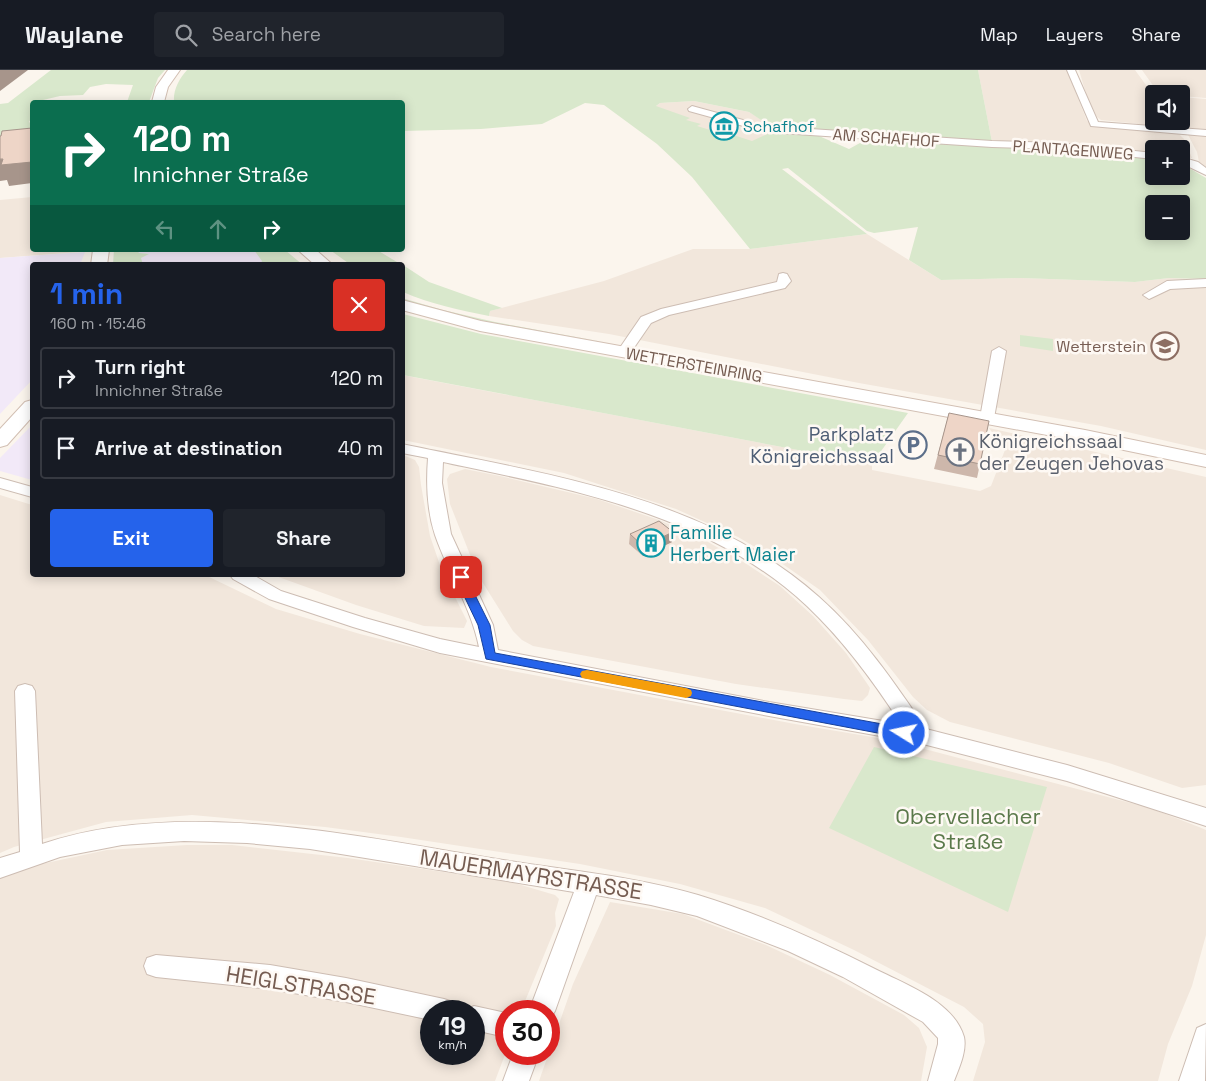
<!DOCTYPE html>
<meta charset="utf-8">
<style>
:root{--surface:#171b24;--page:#20242c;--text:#f1f3f6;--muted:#9ea1a6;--line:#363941;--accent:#2563eb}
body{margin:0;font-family:"Space Grotesk",sans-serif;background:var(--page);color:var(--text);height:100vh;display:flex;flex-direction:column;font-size:19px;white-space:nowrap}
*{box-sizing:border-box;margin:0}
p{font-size:16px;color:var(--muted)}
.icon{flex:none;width:28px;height:28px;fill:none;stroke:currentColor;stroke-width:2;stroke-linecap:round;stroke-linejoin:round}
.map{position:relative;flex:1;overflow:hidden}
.side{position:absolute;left:30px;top:192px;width:375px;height:315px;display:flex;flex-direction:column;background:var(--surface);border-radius:5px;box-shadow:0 2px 12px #0003}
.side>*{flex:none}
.guide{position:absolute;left:30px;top:30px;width:375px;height:152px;border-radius:5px;box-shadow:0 2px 12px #0003;background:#0b6e4f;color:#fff;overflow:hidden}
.buttons{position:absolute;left:1145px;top:15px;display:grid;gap:10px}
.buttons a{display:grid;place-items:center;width:45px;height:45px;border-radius:5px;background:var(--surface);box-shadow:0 2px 12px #0003;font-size:25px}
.speed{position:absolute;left:420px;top:930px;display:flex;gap:10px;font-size:25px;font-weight:700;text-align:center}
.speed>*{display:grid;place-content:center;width:65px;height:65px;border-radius:50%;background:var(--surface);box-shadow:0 2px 12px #0003;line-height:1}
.speed small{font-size:12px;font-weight:400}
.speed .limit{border:8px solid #d22;background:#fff;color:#111}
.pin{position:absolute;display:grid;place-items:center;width:42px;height:42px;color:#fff;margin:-21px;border-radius:10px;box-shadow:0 2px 8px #0006}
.me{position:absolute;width:55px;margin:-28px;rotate:280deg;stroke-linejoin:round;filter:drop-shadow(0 0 4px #0008)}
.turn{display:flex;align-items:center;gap:18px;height:105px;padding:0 20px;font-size:22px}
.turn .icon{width:65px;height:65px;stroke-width:2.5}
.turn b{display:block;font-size:35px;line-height:42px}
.lanes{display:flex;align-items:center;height:48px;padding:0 20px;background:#0003;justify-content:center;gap:25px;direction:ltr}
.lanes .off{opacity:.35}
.round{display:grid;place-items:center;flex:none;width:52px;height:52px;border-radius:5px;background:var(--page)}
.head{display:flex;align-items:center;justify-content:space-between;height:85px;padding:0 20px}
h1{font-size:30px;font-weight:600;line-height:38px;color:var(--accent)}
.cta{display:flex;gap:10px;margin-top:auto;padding:10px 20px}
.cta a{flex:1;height:58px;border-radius:5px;background:var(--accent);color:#fff;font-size:20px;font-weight:600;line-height:58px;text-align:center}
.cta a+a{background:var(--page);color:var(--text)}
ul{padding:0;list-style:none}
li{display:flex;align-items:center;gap:15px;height:62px;margin:0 10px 8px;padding:0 10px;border:2px solid var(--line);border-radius:5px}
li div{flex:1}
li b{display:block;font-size:19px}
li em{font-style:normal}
header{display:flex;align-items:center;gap:30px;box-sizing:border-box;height:70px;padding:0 25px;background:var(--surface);border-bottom:1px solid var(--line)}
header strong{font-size:24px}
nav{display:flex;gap:28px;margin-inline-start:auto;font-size:18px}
.search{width:350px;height:45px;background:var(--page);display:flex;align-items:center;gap:12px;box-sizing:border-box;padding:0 18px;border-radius:5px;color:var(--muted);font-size:19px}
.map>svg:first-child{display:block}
.residential{fill:#f2e7dc;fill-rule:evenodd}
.education{fill:#f2e9f8}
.green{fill:#d9e8cc;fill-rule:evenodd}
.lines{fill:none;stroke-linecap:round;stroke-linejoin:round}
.street-casing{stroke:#cdbdb3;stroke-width:2}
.secondary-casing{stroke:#d2bfb3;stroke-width:2}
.street{fill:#fff;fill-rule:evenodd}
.secondary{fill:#fff;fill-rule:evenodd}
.wall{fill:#cdb7ab}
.shaded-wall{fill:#a7958b}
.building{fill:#eed5c7;stroke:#a7958b}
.route{fill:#2563eb;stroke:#184099}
.slow{fill:#f59e0b}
.labels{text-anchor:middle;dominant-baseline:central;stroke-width:5;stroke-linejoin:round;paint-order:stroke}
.far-culture-label{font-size:16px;fill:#0d838f;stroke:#fef9f4;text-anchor:start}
.far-street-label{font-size:16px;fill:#755c51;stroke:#fef9f4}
.far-education-label{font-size:16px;fill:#785e54;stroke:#fef9f4;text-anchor:end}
.service-label{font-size:19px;fill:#4e5e75;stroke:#fef9f4;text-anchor:end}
.worship-label{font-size:19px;fill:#5b616d;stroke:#fef9f4;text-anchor:start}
.culture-label{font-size:19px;fill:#0d838f;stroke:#fef9f4;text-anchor:start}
.near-park-label{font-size:22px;fill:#5a794a;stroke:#fef9f4}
.near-street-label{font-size:22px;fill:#755c51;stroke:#fef9f4}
</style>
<header>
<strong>Waylane</strong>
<div class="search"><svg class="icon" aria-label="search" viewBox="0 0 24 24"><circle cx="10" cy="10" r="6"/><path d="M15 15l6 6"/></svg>Search here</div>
<nav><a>Map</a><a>Layers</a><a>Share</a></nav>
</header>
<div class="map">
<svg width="1206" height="1011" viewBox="0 0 1206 1011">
<rect width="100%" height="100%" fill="#fbf5ed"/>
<path class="residential" d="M 978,0 L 1067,0 L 1087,51 L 1094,55 L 1178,63 L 1184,69 L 1192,88 L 1181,87 L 1181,79 L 1154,79 L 1154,85 L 992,72 Z
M 1079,0 L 1135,0 L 1154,26 L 1154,51 L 1173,51 L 1178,58 L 1101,50 L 1097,47 L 1087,27 Z
M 1142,0 L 1206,0 L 1206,28 L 1181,26 L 1181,24 L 1159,24 Z
M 1181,27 L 1206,29 L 1206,60 L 1183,59 L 1177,51 L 1181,51 Z
M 694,31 L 749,42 L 777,60 L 753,72 L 639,49 L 660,33 Z
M 1187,63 L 1206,65 L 1206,98 L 1199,92 L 1197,82 Z
M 32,127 L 32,180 L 104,180 L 0,188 L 0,130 Z
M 867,164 L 941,210 L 1021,208 L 1135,212 L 1169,208 L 1206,209 L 1206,380 L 1101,356 L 859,313 L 609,264 L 489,246 L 490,241 L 604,211 L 693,179 L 750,179 Z
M 402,305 L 872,394 L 872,400 L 980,421 L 991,416 L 1005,380 L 989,358 L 1206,407 L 1206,715 L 1182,718 L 1109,693 L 950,652 L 927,640 L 913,627 L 868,570 L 820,520 L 774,488 L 738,467 L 676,439 L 564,403 L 403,370 Z
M 403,385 L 415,390 L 419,397 L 421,415 L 430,466 L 442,501 L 467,551 L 464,558 L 424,556 L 356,535 L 273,505 L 402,505 Z
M 465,399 L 500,406 L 597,429 L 659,450 L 701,468 L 745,493 L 780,516 L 813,546 L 846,583 L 866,612 L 870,618 L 868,625 L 862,631 L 844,629 L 736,614 L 533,576 L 522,570 L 513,561 L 478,505 L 450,434 L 447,409 L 450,404 Z
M 0,425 L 32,435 L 32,505 L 205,505 L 276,539 L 360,564 L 491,597 L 795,654 L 890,670 L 1150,738 L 1199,757 L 1206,760 L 1206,865 L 1192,916 L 1168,974 L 1158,1011 L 973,1011 L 985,972 L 983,954 L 964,937 L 854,880 L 765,838 L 680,814 L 580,794 L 401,767 L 325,757 L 192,745 L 106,752 L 14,777 L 0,783 Z
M 187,775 L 232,775 L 348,788 L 511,812 L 555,825 L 559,829 L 555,843 L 556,856 L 521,941 L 506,941 L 506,982 L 495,1011 L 0,1011 L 0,808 L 32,796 L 107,780 ZM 431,941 L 474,941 L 474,984 L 431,984 Z
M 610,832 L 683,844 L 766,875 L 830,905 L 904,945 L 919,958 L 927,977 L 921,1011 L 539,1011 L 573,914 Z"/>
<path class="education" d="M 114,180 L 276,180 L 295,195 L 113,195 Z
M 85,182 L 80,195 L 32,195 L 32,310 L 0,344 L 0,188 Z
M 32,355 L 32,410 L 0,401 L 0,388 Z"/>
<path class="green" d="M 51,0 L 165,0 L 158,8 L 149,32 L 127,32 L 133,15 L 106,14 L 90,17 L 83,25 L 60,26 L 43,30 L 41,32 L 32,32 L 32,47 L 29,52 L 32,54 L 31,62 L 0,66 L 0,34 L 8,33 Z
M 187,0 L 978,0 L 992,72 L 820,62 L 819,66 L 849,79 L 869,68 L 1044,77 L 1154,88 L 1154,106 L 1181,106 L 1181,94 L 1184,95 L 1206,108 L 1206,209 L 1169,208 L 1135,212 L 1021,208 L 941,210 L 909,190 L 918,157 L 874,163 L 867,161 L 788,98 L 782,99 L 867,164 L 750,179 L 692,107 L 657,74 L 604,35 L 585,33 L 542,54 L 481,59 L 403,61 L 402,32 L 174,32 C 173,20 179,9 187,0 ZM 694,31 L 749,42 L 776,60 L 752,71 L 724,62 L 720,63 L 697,56 L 701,54 L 686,50 L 690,48 L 656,36 L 660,33 ZM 1154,134 L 1181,134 L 1181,161 L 1154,161 Z
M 114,180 L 137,180 L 139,183 L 149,184 L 141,188 L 143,195 L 113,195 Z
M 254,180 L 285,180 L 303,195 L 260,195 L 262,191 Z
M 330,180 L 377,180 L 402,195 L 351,195 Z
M 403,195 L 429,212 L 502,238 L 490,241 L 489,246 C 460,240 430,234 403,222 Z
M 402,228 L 443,240 L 495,252 L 614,274 L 476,250 L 403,230 Z
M 403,244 L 481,264 L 908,343 L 872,394 L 403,305 Z
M 1020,265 L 1053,269 L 1053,281 L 1020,276 Z
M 874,677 L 1047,717 L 1008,842 L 829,758 Z"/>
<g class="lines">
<g class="street-casing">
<path id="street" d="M 1067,0 L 1075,0 L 1098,52 L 1206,60 L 1206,66 L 1091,56 Z
M 692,36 L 765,56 L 992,71 L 1058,73 L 1154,83 L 1154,89 L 1058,79 L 992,77 L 765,62 L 689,41 L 688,39 Z
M 1181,87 L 1198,92 L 1206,98 L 1206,105 L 1181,93 Z
M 783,203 L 787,204 L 791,211 L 785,218 L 669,245 L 651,253 L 629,285 L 624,286 L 617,282 L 641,247 L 661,239 L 777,212 L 779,204 Z
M 1206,209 L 1206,217 L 1170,219 L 1149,229 L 1143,225 L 1167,211 Z
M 999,277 L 1006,281 L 994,348 L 992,351 L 982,351 L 980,348 L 992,281 Z
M 402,374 C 545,404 706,426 819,527 C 862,565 894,612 926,659 L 1067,695 L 1206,738 L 1206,756 L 1067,711 L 919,673 L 769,646 L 440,583 L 353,557 L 269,529 L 233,509 L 230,505 L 253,505 L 281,521 L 365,548 L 440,569 L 479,577 C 471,537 448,503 435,465 C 427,441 426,413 428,388 L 402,383 ZM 443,392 C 570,419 709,444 807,536 C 844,571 874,612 901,654 L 769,632 L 498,580 L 493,555 L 451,464 L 442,413 Z
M 0,408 L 32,417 L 32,427 L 0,418 Z
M 25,614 L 32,616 L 35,621 L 42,774 C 182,727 354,766 497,789 C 563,800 634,806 698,825 C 760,844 820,871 877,900 C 907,915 954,932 964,967 C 967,981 959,998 954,1011 L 928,1011 L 938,974 L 938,968 L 923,952 L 843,907 L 788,881 L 697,846 L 651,835 L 596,825 L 555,941 L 549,951 L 549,941 L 529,941 L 574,822 L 310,779 L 247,773 L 184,771 L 122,775 L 60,787 L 0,808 L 0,788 L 20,782 L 15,621 L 18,616 Z
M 156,885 L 270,895 L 346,908 L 444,929 L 453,932 L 457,941 L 431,941 L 431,950 L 346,932 L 270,919 L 156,907 L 147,904 L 144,896 L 147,888 Z
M 474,936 L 506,943 L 506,967 L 474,960 L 474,941 L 464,941 Z
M 1206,954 L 1205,1011 L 1179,1011 L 1197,958 Z
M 513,984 L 539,984 L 529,1011 L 503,1011 Z"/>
</g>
<g class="secondary-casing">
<path id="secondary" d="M 168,0 L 180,0 L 168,17 L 164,32 L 152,32 L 156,17 Z
M 93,180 L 109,180 L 107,195 L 91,195 Z
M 298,180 L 316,180 L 333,195 L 315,195 Z
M 402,230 L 481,251 L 1085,360 L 1206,385 L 1206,397 L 1085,372 L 480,261 L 402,240 Z
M 32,330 L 32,347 L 7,375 L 0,377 L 0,359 L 25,332 Z"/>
</g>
<use href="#street" class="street"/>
<use href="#secondary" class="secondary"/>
</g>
<path class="wall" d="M 949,343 L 980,394 L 977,408 L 934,399 Z
M 630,464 L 672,472 L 643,486 L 629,474 Z"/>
<path class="shaded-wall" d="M 0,0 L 28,0 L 0,21 Z
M 0,89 L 32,92 L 32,113 L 9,116 L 7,110 L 0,111 Z
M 673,462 L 672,472 L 643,486 L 643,476 Z"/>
<path class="building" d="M 32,58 L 32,92 L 1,95 L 3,89 L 0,89 L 0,66 L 1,66 L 2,61 Z
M 949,343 L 989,351 L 980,394 L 938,385 Z
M 659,451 L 673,462 L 643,476 L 630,464 Z"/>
<path class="route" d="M 461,503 L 466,507 L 490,555 L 495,583 L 904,658 L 908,659 L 910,663 L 908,666 L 904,668 L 486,589 L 478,555 L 455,507 Z"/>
<path class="slow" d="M 587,600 L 686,618 L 691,620 L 692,623 L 691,626 L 686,628 L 582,608 L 580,604 L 582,601 Z"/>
<defs>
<g id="museum-ring" transform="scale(1.4375)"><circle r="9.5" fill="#fef9f4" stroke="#0f9aa8" stroke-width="1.5"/><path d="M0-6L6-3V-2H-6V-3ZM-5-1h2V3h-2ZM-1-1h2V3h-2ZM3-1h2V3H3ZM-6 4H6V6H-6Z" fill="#0f9aa8"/></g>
<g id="school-ring" transform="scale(1.4375)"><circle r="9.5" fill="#fef9f4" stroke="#8d6e63" stroke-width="1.5"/><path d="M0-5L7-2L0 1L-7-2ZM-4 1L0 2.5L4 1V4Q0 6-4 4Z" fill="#8d6e63"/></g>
<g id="parking-ring" transform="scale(1.4375)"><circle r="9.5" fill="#fef9f4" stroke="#5c6f8a" stroke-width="1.5"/><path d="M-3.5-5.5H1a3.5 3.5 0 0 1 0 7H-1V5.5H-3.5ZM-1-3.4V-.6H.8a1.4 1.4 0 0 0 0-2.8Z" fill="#5c6f8a"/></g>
<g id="church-ring" transform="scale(1.4375)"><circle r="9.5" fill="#fef9f4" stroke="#6b7280" stroke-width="1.5"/><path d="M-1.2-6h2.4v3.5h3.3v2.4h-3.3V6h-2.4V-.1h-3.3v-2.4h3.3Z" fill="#6b7280"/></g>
<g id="building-ring" transform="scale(1.4375)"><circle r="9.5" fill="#fef9f4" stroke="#0f9aa8" stroke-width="1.5"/><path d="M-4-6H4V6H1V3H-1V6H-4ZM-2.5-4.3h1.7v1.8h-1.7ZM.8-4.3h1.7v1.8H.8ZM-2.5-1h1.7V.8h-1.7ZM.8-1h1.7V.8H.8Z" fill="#0f9aa8"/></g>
</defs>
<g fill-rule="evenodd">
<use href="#museum-ring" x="724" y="56"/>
<use href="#school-ring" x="1165" y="276"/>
<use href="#parking-ring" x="913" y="375"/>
<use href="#church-ring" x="960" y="382"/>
<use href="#building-ring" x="651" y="473"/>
</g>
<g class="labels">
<g class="far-culture-label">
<text x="743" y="56">Schafhof</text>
</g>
<g class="far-street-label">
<text transform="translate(886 68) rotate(4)">AM SCHAFHOF</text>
<text transform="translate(1073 80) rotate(4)">PLANTAGENWEG</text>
<text transform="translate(694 295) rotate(10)">WETTERSTEINRING</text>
</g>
<g class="far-education-label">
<text x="1146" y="276">Wetterstein</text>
</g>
<g class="service-label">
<text x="894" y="364">Parkplatz<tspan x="894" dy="22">Königreichssaal</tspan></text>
</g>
<g class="worship-label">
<text x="979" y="371">Königreichssaal<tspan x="979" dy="22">der Zeugen Jehovas</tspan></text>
</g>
<g class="culture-label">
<text x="670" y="462">Familie<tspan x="670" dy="22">Herbert Maier</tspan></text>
</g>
<g class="near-park-label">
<text x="968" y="746">Obervellacher<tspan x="968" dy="25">Straße</tspan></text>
</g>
<g class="near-street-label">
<text transform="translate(531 804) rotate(9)">MAUERMAYRSTRASSE</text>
<text transform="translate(301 915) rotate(9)">HEIGLSTRASSE</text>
</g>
</g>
</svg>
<div class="buttons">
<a><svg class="icon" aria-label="sound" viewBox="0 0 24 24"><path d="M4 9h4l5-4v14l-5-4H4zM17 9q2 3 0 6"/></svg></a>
<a>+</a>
<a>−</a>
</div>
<div class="speed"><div>19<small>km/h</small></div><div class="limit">30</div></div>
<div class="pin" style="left:461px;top:507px;background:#d93025"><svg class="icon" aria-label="arrive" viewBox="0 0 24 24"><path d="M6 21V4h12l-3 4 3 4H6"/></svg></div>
<svg class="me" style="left:904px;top:663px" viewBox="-20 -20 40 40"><circle r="17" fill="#2563eb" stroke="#fff" stroke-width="3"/><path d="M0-11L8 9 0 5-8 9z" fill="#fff"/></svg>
<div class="guide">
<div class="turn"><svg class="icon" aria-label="right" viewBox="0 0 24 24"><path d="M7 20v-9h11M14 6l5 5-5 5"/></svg><div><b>120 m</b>Innichner Straße</div></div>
<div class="lanes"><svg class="icon off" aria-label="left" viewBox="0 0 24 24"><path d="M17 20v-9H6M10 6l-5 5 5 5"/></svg><svg class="icon off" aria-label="ahead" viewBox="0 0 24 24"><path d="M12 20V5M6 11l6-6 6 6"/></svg><svg class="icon" aria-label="right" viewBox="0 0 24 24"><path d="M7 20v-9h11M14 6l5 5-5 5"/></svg></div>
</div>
<section class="side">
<div class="head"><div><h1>1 min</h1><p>160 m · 15:46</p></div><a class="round" style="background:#d93025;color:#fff"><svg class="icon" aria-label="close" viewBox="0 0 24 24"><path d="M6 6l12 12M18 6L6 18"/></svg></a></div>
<ul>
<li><svg class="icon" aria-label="right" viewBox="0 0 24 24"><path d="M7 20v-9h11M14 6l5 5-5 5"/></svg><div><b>Turn right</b><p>Innichner Straße</p></div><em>120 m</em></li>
<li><svg class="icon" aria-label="arrive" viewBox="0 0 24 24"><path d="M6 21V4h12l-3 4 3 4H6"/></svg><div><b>Arrive at destination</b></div><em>40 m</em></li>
</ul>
<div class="cta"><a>Exit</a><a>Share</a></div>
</section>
</div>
